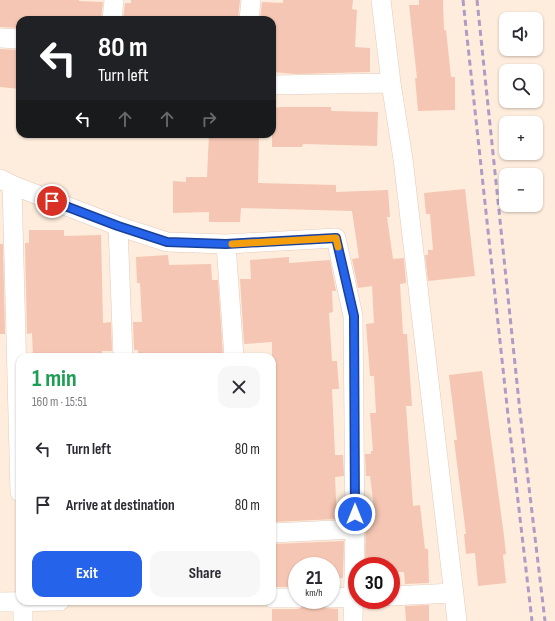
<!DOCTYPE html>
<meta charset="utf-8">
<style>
:root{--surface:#fff;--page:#f7f7f7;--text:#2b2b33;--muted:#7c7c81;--accent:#2563eb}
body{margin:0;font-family:"Sofia Sans Condensed",sans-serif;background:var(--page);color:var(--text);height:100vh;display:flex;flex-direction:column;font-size:15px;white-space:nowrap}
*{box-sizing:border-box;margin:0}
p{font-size:13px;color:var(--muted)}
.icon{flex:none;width:22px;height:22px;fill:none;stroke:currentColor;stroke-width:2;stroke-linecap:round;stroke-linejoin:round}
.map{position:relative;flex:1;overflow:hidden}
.sheet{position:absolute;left:16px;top:353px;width:260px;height:252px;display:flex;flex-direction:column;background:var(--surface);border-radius:12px;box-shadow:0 1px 3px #0004}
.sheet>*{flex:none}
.guide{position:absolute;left:16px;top:16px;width:260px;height:122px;border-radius:12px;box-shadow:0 1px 3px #0004;background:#202124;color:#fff;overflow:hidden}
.fabs{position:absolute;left:499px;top:12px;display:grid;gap:8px}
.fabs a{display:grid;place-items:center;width:44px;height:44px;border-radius:8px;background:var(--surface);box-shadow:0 1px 3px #0004;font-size:20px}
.speed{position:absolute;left:288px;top:557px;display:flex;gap:8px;font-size:20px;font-weight:700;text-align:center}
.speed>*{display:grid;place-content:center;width:52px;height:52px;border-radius:50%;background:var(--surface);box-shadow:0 1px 3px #0004;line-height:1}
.speed small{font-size:10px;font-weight:400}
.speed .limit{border:6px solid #d22;background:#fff;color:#111}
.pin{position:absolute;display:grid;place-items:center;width:34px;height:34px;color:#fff;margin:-17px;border:2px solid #fff;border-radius:50%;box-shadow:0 1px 4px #0007}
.me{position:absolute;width:44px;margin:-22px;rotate:0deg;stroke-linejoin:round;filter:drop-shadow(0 0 3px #0008)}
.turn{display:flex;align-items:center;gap:14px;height:84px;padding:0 16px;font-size:18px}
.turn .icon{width:52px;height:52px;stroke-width:2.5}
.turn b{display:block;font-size:28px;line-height:34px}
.lanes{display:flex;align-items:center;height:38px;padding:0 16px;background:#0003;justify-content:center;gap:20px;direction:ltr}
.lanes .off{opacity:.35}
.round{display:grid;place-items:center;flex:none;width:42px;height:42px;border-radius:12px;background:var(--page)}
.headline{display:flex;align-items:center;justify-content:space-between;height:68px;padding:0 16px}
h1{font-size:24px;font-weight:700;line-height:30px;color:#1e9e55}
.cta{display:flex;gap:8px;margin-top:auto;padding:8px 16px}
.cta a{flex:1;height:46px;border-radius:12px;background:var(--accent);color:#fff;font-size:16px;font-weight:700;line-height:46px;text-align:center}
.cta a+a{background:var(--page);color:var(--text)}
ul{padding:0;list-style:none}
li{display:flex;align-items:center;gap:12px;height:56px;padding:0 16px}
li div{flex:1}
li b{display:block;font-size:15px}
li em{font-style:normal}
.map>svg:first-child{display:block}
.building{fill:#f5c6b3}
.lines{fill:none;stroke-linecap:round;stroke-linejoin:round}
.minor-casing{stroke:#e3cabc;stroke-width:20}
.minor{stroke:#fff;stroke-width:19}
.rail{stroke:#ae9cc6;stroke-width:3;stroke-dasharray:6 4;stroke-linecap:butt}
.route-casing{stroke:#184099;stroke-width:10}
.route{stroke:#2563eb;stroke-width:7}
.slow{stroke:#f59e0b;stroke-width:7}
</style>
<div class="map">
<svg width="555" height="621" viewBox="0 0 555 621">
<rect width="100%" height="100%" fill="#feeddc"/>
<path class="building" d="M 0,0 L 79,0 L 79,1 L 103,2 L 101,20 L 20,20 L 20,28 L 0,27 Z
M 131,0 L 240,0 L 238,20 L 123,20 L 125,3 L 131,3 Z
M 283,0 L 353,0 L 352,9 L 357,10 L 355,47 L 370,48 L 370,72 L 296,74 L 272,72 L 272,20 L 260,20 L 262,2 L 283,3 Z
M 419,0 L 443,0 L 444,30 L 446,30 L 451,77 L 455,77 L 455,110 L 418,111 L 415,78 L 417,78 L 409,5 L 419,5 Z
M 0,49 L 20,50 L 20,89 L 0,87 Z
M 282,107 L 331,107 L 331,111 L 378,112 L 377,146 L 303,144 L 302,147 L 272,147 L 272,108 Z
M 209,134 L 259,134 L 258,183 L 336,185 L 336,192 L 388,190 L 390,217 L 387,217 L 393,259 L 404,258 L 406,283 L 400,284 L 403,334 L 407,334 L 412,406 L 406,406 L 413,506 L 420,505 L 425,549 L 428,549 L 429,583 L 405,584 L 404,572 L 391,572 L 391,566 L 365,566 L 366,516 L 375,516 L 370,476 L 366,476 L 365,454 L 371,454 L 371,451 L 373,451 L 370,413 L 376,413 L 374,376 L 370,376 L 366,324 L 374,323 L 372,286 L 358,288 L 352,259 L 359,258 L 352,211 L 241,208 L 240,222 L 209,222 L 209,212 L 173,213 L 173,181 L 186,182 L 186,177 L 207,177 Z
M 465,189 L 475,276 L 428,281 L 425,255 L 428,255 L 428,250 L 433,250 L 430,214 L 426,214 L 424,193 Z
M 29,230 L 64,230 L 64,236 L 101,235 L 103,323 L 111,322 L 112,351 L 102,351 L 102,357 L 33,357 L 32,333 L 27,334 L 25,243 L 29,243 Z
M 0,244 L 3,244 L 5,334 L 0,334 Z
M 168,255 L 169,265 L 211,264 L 212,280 L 218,280 L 223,355 L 214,357 L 138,357 L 138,350 L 134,350 L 133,322 L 142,322 L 140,283 L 137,283 L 136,257 Z
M 289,257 L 289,263 L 330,260 L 336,291 L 332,291 L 333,312 L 329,313 L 332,361 L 337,361 L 339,389 L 332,389 L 335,455 L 343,455 L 344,476 L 335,477 L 337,519 L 272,522 L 272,342 L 244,344 L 240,279 L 251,279 L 250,260 Z
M 482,371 L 504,536 L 506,554 L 503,555 L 506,583 L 478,586 L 475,553 L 466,554 L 464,534 L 466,534 L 454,440 L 457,440 L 449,375 Z
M 344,541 L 343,578 L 338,578 L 338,587 L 331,587 L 331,566 L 297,566 L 297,587 L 272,587 L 272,544 Z
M 308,600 L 320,600 L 322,604 L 326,608 L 338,609 L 338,621 L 272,621 L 272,609 L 297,609 L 303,607 Z
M 429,605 L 429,621 L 406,621 L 405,606 Z"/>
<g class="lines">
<g class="minor-casing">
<path id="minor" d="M 381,0 L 391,83 L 403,159 L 457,621
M 112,20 L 114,0
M 249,20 L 251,0
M 0,38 L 20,39
M 272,85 L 391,83
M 0,179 L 12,185 L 118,226 L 167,242 L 226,244 L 336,238 L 353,316 L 355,529 L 353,621
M 12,185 L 20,492
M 118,226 L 123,357
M 226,244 L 234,357
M 272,533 L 355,529
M 391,596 L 454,593
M 272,598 L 297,598
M 331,598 L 357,597
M 23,601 L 23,621
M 0,602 L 60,601"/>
</g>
<use href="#minor" class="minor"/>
<path class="rail" d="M 463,0 L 508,415 L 532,621
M 477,0 L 520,412 L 545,621"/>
</g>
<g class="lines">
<g class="route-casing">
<path id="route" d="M 52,201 L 118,226 L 167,242 L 226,244 L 336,238 L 354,316 L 355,514"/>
</g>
<use href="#route" class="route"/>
<path class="slow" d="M 232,244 L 336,238 L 338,247"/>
</g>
</svg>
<div class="fabs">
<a><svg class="icon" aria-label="sound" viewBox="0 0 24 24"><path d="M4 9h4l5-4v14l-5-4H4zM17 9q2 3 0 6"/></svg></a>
<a><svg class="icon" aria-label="search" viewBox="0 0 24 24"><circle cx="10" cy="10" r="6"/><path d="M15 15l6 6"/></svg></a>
<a>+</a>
<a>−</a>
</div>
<div class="speed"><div>21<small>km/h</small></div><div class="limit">30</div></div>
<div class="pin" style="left:52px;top:201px;background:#d93025"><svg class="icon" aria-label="arrive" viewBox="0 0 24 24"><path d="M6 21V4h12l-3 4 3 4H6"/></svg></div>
<svg class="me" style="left:355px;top:514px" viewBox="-20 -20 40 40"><circle r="17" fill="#2563eb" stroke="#fff" stroke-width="3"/><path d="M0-11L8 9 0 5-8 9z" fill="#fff"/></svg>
<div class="guide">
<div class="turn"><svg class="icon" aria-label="left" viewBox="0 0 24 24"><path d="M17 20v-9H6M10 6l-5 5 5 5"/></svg><div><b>80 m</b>Turn left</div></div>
<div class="lanes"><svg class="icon" aria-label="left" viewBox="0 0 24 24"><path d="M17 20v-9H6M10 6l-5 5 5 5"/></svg><svg class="icon off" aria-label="ahead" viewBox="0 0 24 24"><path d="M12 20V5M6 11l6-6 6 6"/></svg><svg class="icon off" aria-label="ahead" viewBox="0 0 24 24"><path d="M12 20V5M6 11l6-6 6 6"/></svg><svg class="icon off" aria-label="right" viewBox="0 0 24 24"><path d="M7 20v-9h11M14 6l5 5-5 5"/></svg></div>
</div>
<section class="sheet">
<div class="headline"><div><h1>1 min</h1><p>160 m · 15:51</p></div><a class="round"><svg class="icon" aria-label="close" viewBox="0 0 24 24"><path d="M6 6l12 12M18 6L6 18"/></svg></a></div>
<ul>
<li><svg class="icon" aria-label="left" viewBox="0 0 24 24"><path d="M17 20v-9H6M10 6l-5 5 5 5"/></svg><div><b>Turn left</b></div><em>80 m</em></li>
<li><svg class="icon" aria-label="arrive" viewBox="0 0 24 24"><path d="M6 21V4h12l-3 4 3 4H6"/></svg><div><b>Arrive at destination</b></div><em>80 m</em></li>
</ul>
<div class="cta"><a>Exit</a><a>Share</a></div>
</section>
</div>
